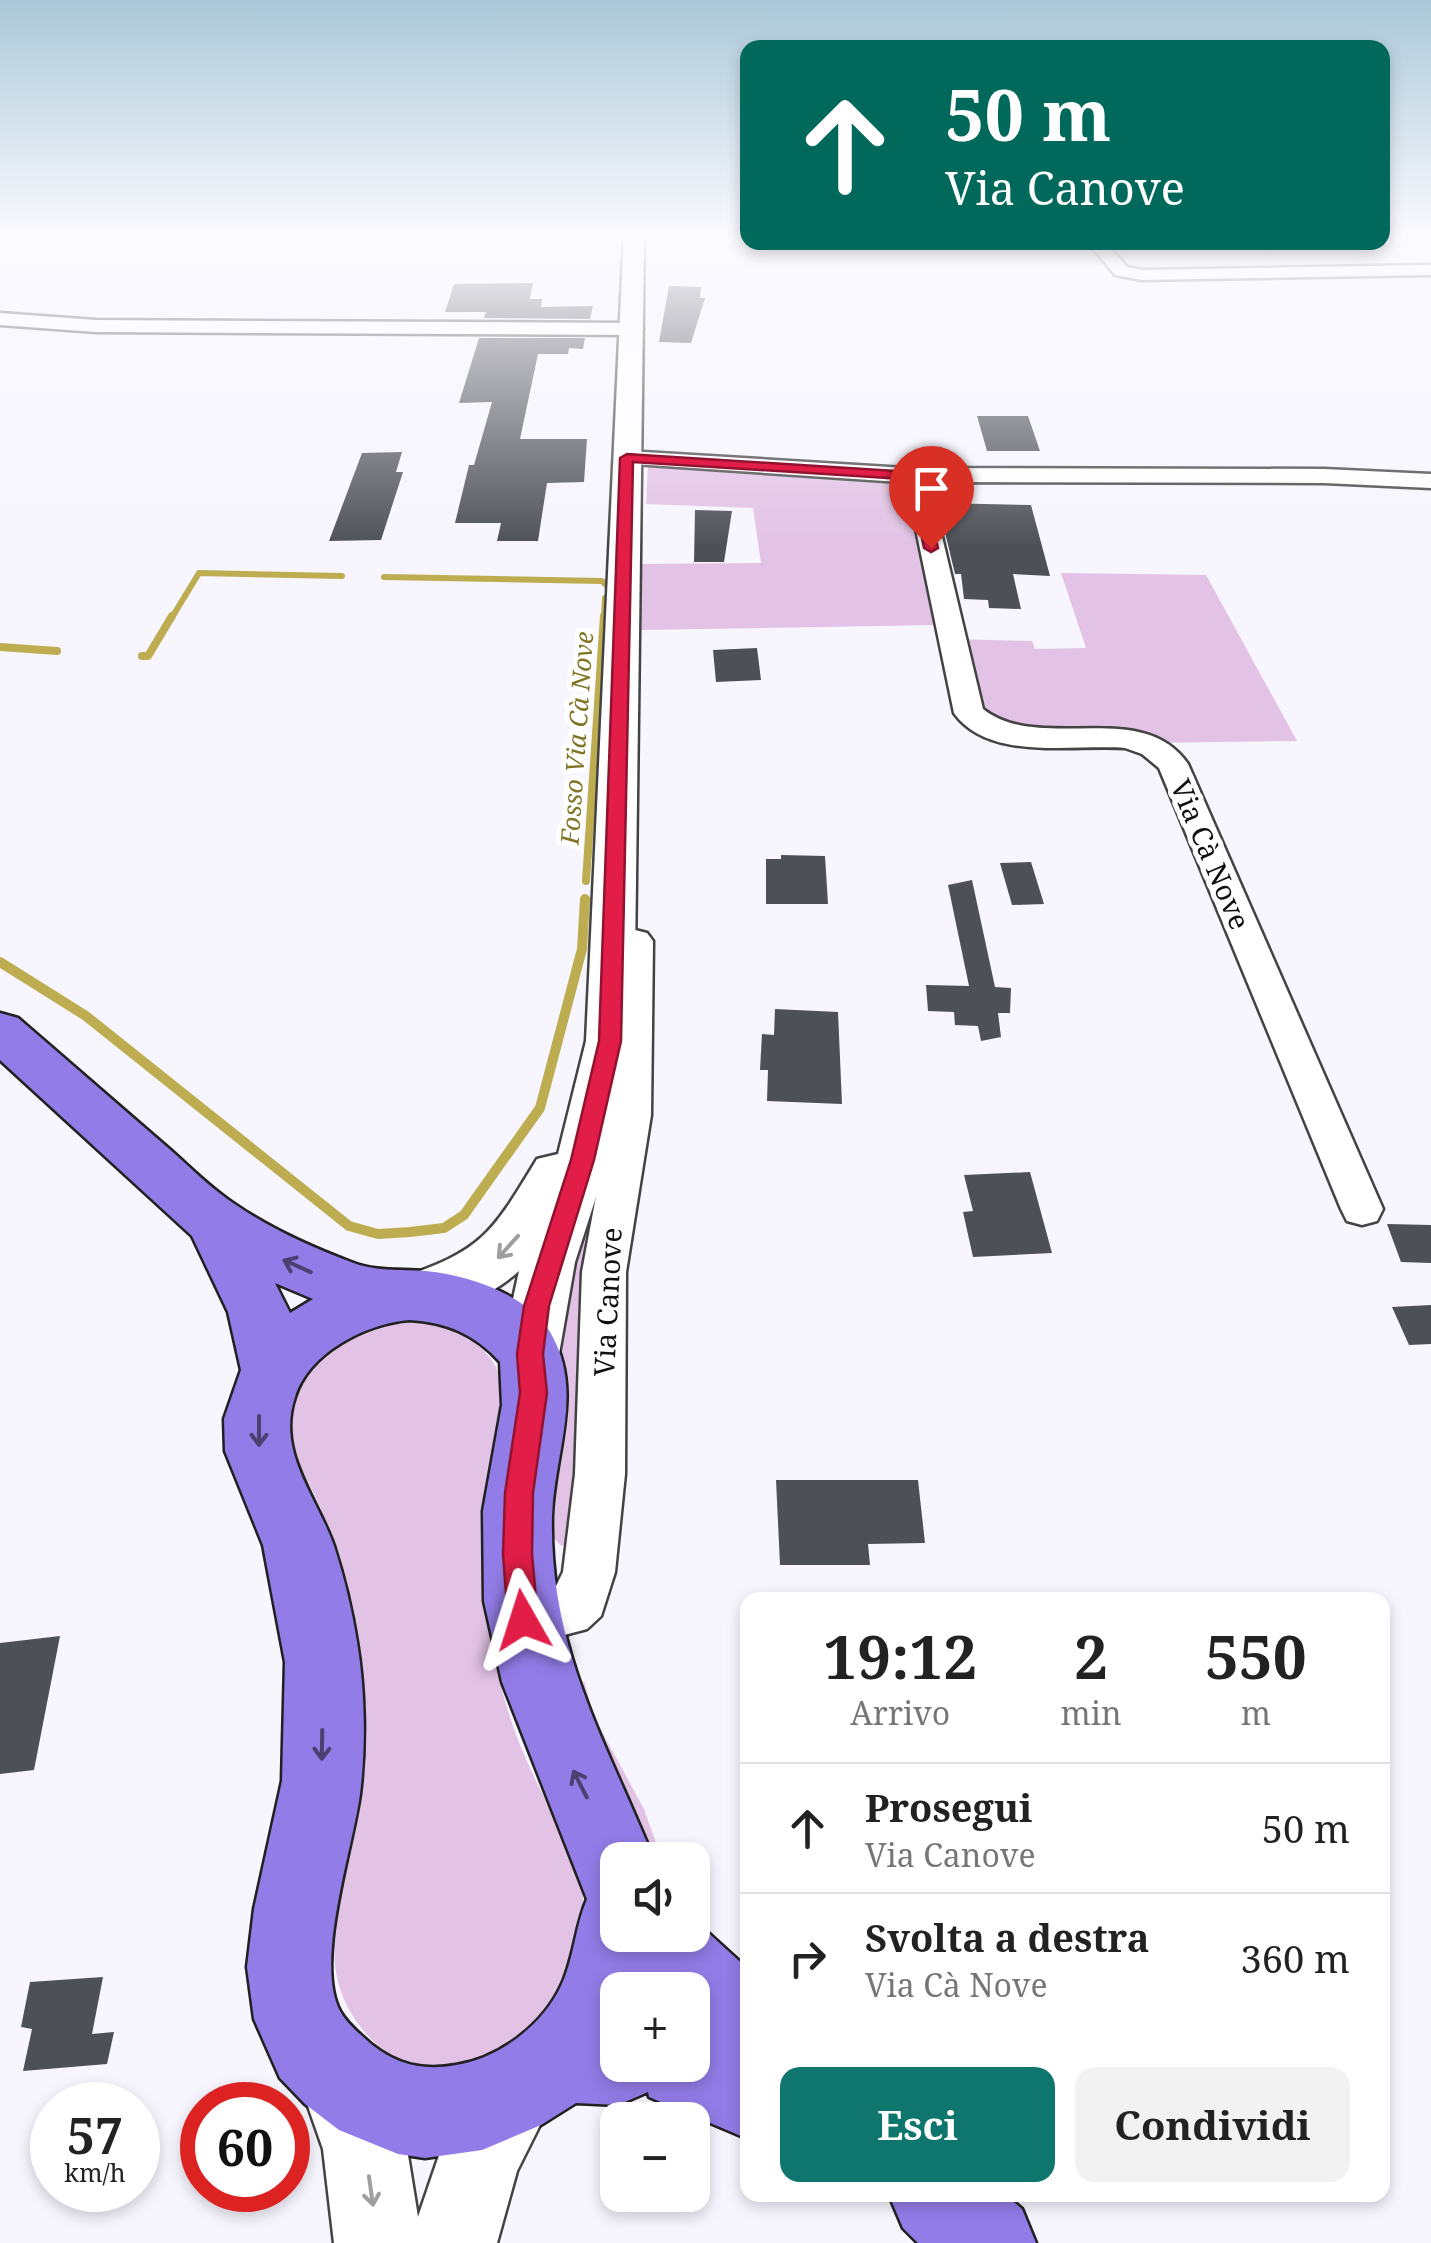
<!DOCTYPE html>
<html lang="it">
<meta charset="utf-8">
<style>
:root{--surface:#fff;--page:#f2f2f2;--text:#222;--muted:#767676;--line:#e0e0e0;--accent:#0f766e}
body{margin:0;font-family:"Noto Serif",serif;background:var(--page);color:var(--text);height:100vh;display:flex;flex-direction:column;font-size:38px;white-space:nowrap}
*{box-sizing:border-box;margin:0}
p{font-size:32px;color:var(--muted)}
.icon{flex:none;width:55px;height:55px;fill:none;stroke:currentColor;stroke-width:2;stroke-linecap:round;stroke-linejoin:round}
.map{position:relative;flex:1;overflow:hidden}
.sheet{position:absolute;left:740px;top:1592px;width:650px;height:610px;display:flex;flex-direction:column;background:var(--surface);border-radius:20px;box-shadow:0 5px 15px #0003}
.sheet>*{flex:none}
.guide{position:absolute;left:740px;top:40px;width:650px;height:210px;border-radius:20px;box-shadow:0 5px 15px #0003;background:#00695c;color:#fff;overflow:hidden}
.tools{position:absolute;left:600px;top:1842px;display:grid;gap:20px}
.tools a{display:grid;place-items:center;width:110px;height:110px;border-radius:20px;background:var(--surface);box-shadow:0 5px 15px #0003;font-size:50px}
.speed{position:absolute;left:30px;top:2082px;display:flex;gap:20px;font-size:50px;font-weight:700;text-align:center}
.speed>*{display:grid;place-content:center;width:130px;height:130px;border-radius:50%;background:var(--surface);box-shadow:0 5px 15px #0003;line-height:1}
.speed small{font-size:25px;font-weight:400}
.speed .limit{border:15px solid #d22;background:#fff;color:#111}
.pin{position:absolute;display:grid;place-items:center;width:85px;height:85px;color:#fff;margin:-102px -42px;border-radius:50% 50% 50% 0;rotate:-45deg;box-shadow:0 0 10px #0007}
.pin .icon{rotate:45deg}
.me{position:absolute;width:110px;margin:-55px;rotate:354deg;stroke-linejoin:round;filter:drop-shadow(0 0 8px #0008)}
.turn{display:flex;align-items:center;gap:35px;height:210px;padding:0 40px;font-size:45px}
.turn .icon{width:130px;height:130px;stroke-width:2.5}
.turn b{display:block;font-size:70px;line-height:85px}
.eta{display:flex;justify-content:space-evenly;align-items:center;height:170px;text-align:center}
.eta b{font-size:60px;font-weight:700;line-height:70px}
.cta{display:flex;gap:20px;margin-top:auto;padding:20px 40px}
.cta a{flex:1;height:115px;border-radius:20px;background:var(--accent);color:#fff;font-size:40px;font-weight:700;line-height:115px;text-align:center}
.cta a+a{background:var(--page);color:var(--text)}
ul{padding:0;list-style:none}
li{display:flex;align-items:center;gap:30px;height:130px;padding:0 40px;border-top:2px solid var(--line)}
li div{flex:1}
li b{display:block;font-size:38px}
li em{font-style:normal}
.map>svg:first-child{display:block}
.green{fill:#e2c2e5}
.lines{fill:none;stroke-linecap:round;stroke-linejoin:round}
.stream-far2{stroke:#bdac50;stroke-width:6}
.stream-far1{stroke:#bdac50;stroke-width:8}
.stream{stroke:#bdac50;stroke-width:10}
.building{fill:#4e5058}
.minor-casing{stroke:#434343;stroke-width:5}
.tertiary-casing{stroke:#434343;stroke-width:5}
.primary-casing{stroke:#212121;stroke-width:5}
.minor{fill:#fff;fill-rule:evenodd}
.tertiary{fill:#fff;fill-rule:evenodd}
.primary{fill:#927ce7;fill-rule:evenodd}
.oneway{stroke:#9f9f9f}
.oneway2{stroke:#4a4171}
.route{fill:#e11d48;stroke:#92132f;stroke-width:2.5}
.labels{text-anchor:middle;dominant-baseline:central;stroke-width:10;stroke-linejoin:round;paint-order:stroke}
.far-water-label{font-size:25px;font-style:italic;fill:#807525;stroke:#fff}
.street-label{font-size:28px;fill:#101010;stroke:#fff}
</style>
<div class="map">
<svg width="1431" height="2243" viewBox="0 0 1431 2243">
<rect width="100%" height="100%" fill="#f7f5fe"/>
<path class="green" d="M 648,463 L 902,481 L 935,625 L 640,630 L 640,564 L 761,563 L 753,508 L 646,504 Z
M 1061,573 L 1206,575 L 1297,741 L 1147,743 L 979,725 L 951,639 L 1032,641 L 1035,649 L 1086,648 Z
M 587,1215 L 578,1315 L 580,1401 L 573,1541 L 561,1546 L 548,1532 L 556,1313 Z
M 418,1320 C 463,1328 507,1353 503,1405 C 502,1429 492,1452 490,1476 C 486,1527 483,1578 490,1629 C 496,1672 508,1719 526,1759 C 541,1795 563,1829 577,1865 C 587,1888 584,1948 575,1972 C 567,1995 549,2012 531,2027 C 493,2057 464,2069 415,2064 C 399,2062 380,2049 369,2037 C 323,1986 332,1939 344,1877 C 353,1833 358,1788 359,1743 C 360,1691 361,1641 348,1590 C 341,1561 331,1533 319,1505 C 304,1469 282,1446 292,1404 C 307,1346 366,1325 418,1320 Z
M 584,1680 L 594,1717 L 644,1809 L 662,1860 L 654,1860 C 641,1813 573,1720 584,1680 Z"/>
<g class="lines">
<path class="stream-far2" d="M 384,577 L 602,581 L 606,585
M 171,619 L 199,573 L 342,576
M 604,619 L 605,598"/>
<path class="stream-far1" d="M 0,647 L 57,651
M 142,656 L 148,656 L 172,616
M 586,881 L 604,616"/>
<path class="stream" d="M 0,962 L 86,1016 L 349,1226 L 378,1234 L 410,1232 L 444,1228 L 464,1215 L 540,1108 L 582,949 L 585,899"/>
</g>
<path class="building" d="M 533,283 L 530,299 L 542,299 L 541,307 L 593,306 L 590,319 L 484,318 L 486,312 L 445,312 L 454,284 Z
M 669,286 L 701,287 L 700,298 L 705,298 L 691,343 L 659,342 Z
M 479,338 L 585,338 L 583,349 L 569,348 L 568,354 L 538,354 L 520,439 L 587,439 L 584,482 L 547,483 L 538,541 L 497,541 L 501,523 L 455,523 L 469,465 L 474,465 L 492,402 L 459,403 Z
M 977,416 L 1028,416 L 1040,451 L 987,451 Z
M 402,452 L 396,472 L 403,472 L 381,540 L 329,541 L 362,453 Z
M 938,503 L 1031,505 L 1050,576 L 1013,574 L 1021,609 L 989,608 L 988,600 L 964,599 L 961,574 L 955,574 Z
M 695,510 L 732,511 L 724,562 L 694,562 Z
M 757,648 L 761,680 L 716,682 L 713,650 Z
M 781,855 L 825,856 L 828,904 L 766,904 L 766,859 L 781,859 Z
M 1031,862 L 1044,904 L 1012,905 L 1000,863 Z
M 972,880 L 995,987 L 1011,988 L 1010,1013 L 998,1013 L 1001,1037 L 981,1041 L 978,1026 L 955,1025 L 954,1012 L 928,1011 L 926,985 L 969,986 L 948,885 Z
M 775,1009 L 838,1012 L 842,1104 L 767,1101 L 768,1070 L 760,1070 L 762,1034 L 774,1035 Z
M 1030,1172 L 1052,1253 L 973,1257 L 963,1212 L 973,1211 L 964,1175 Z
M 1387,1224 L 1431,1225 L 1431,1263 L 1401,1262 Z
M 1431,1305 L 1431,1344 L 1409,1345 L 1392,1307 Z
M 776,1480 L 918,1480 L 925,1543 L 868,1544 L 870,1565 L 780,1565 Z
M 60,1636 L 34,1770 L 0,1774 L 0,1643 Z
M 103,1977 L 92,2034 L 114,2032 L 107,2064 L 23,2071 L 32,2029 L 21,2027 L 30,1982 Z"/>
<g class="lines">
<g class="minor-casing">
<path id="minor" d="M 1088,242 L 1105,242 L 1127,267 L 1142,270 L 1431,265 L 1431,275 L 1142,280 L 1115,275 Z
M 0,313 L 96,320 L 633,323 L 643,329 L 633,335 L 96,332 L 0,325 Z
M 627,451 L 906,468 L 1324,469 L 1431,474 L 1431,488 L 1324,483 L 929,482 L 983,709 C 1040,754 1142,697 1188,764 L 1383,1209 L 1377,1221 L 1362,1225 L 1347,1221 L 1341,1209 L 1159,768 L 1142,754 L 1125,748 C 1073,744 989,762 954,713 L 907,486 L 900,482 L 619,463 L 616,458 L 619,453 Z
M 635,930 L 647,933 L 653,941 L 651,1115 L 626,1272 L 625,1474 L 615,1572 L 601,1616 L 587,1629 L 523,1646 L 504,1638 L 496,1620 L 504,1602 L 555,1588 L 563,1572 L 575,1474 L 582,1272 L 611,1115 L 617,941 L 623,933 Z"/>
</g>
<g class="tertiary-casing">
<path id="tertiary" d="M 624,233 L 644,233 L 634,1041 L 608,1160 L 575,1262 L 559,1354 L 550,1371 L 530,1378 L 510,1371 L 501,1354 L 519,1271 C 490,1297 438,1323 400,1310 L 392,1294 L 400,1278 C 484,1250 492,1233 537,1159 L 558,1154 L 586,1041 Z
M 338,2034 L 367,2046 L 407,2149 L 418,2217 L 449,2126 L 487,2062 L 516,2050 L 545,2062 L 557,2091 L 517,2171 L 497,2243 L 334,2243 L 323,2149 L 297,2075 L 309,2046 Z"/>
</g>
<g class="primary-casing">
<path id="primary" d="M 0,1013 L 18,1018 C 68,1061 117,1104 167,1147 C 189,1166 211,1189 236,1205 C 271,1229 311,1247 351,1262 C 376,1272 399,1269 425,1271 C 466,1274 528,1295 550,1332 C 585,1391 554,1453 552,1516 C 549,1650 606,1741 654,1860 L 618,1860 L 618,1935 L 692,1935 L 692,1918 L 748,1969 L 748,2139 L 649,2097 L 648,2092 L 618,2105 L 576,2103 L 541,2125 L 482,2150 L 425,2158 L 398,2154 L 339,2130 L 305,2104 L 280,2078 L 254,2019 L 247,1967 L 254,1909 L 282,1781 L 285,1662 L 263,1545 L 225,1451 L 224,1419 L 241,1370 L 228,1312 L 192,1236 L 0,1060 ZM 275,1283 L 313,1299 L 290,1313 ZM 409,1320 C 446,1322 475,1334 500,1362 L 502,1405 L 483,1511 L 484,1601 L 502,1682 L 587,1899 C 575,1927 574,1959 561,1986 C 542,2026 499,2058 456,2065 C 423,2071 397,2065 371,2044 C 360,2034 347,2024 340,2011 C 314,1962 353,1848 360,1794 C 366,1746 365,1690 357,1642 C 352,1610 344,1577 334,1546 C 317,1497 276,1452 295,1397 C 309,1352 366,1324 409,1320 ZM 618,1990 L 692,1990 L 692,2065 L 618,2065 Z
M 889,2195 L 1006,2195 L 1022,2209 L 1036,2243 L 918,2243 L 903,2228 Z"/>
</g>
<use href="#minor" class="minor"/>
<use href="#tertiary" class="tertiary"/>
<use href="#primary" class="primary"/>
</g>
<defs><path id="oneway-shaft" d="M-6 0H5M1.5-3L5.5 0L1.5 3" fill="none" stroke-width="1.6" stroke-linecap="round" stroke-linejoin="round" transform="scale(2.5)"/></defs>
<g class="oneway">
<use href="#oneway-shaft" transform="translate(508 1247) rotate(132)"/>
<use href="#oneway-shaft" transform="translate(371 2191) rotate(82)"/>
</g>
<g class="oneway2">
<use href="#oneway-shaft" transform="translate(297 1266) rotate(-156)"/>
<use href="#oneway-shaft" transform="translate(259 1431) rotate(90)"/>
<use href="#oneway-shaft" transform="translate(322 1745) rotate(91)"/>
<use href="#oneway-shaft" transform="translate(580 1784) rotate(-117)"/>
</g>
<linearGradient id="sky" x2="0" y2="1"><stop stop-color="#abc8d8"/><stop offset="0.43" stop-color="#fbfaff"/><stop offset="1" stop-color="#fbfaff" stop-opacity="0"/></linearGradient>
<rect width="1431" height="547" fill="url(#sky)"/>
<path class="route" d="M 627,454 L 911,472 L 924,483 L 938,548 L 931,552 L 924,548 L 911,484 L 903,479 L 633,462 L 621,1041 L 594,1160 L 549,1306 L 543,1354 L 547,1393 L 533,1493 L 532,1554 L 538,1620 L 534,1630 L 523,1634 L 513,1630 L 508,1620 L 503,1554 L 505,1493 L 520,1393 L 517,1354 L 524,1306 L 571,1160 L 599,1041 L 620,458 Z"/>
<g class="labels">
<g class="far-water-label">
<text transform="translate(576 738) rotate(-86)">Fosso Via Cà Nove</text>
</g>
<g class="street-label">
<text transform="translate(1211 854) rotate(67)">Via Cà Nove</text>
<text transform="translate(607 1302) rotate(-87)">Via Canove</text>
</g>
</g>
</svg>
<div class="tools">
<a><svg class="icon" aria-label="sound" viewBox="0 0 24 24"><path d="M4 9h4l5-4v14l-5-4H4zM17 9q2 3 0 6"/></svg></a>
<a>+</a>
<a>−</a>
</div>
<div class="speed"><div>57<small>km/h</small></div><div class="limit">60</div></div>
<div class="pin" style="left:931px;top:548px;background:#d93025"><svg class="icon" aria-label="arrive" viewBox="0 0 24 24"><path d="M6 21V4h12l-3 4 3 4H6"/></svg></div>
<svg class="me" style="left:523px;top:1620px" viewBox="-20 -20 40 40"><path d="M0-17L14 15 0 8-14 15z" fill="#e11d48" stroke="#fff" stroke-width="4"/></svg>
<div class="guide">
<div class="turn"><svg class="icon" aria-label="ahead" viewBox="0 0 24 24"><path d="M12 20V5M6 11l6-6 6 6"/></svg><div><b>50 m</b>Via Canove</div></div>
</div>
<section class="sheet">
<div class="eta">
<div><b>19:12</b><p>Arrivo</p></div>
<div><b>2</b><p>min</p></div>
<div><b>550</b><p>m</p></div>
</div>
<ul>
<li><svg class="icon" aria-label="ahead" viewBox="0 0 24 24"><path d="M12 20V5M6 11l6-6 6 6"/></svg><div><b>Prosegui</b><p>Via Canove</p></div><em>50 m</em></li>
<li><svg class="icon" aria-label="right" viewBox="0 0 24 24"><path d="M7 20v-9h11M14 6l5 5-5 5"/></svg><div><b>Svolta a destra</b><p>Via Cà Nove</p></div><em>360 m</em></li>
</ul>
<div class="cta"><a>Esci</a><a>Condividi</a></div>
</section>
</div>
